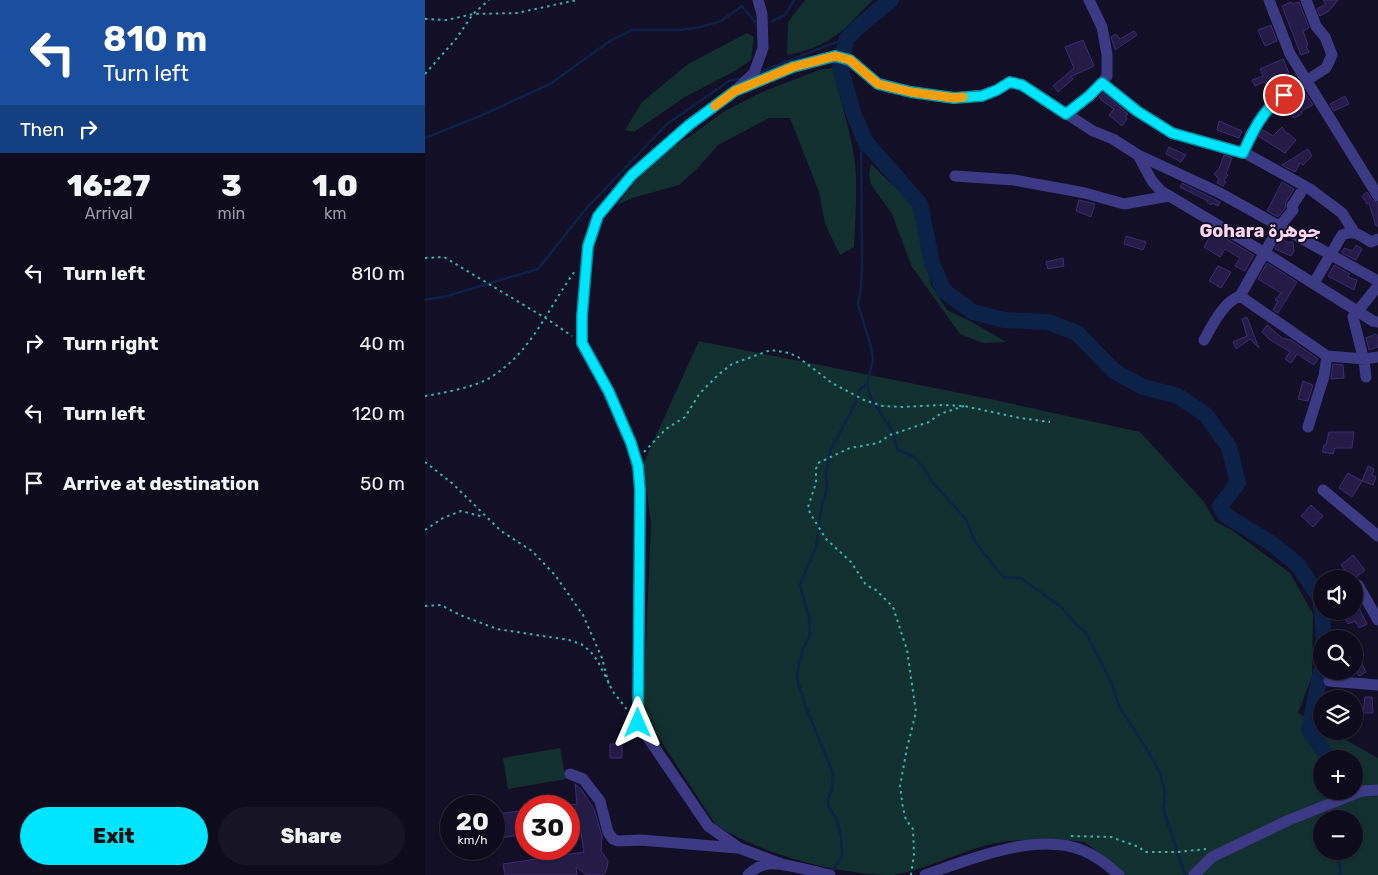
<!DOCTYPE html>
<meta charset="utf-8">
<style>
:root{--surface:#0e0b1c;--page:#171425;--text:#f1f3f6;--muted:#9b9ba3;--line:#2e2b3b;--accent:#00e5ff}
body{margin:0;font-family:Rubik,Vazirmatn,sans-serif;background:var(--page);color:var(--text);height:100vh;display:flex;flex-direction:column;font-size:19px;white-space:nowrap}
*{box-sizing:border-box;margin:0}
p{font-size:16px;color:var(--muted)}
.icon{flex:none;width:28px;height:28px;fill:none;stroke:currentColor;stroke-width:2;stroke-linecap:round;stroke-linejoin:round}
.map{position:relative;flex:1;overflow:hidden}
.side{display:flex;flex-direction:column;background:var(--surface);width:425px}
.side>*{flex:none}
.hud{background:#1a4fa0;color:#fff;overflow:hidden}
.fabs{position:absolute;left:888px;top:570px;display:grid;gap:10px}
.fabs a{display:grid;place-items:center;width:50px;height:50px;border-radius:50%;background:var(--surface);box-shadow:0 1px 4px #0004,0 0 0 1px var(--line);font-size:25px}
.speed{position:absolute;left:15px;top:795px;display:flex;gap:10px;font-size:25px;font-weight:700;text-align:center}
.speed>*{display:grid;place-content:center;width:65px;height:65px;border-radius:50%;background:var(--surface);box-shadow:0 1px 4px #0004,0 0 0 1px var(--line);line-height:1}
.speed small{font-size:12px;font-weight:400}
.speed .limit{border:8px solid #d22;background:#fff;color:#111}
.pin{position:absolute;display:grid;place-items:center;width:42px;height:42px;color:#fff;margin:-21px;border:2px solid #fff;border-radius:50%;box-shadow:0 1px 5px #0007}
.me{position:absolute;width:55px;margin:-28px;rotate:0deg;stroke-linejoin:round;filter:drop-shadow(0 0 4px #0008)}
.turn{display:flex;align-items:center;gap:18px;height:105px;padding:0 20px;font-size:22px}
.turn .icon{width:65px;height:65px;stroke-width:2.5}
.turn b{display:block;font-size:35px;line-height:42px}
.then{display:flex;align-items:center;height:48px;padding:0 20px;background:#0003;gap:10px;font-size:19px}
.eta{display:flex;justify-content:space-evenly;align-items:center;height:85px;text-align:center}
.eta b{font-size:30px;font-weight:800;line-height:35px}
.button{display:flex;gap:10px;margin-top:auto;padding:10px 20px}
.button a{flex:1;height:58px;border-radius:30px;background:var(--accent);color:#111;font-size:20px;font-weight:800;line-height:58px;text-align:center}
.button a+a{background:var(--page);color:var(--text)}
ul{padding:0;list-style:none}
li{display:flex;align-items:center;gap:15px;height:70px;padding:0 20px}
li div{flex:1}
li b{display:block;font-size:19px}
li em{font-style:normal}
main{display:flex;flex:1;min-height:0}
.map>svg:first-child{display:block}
.green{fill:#12302f;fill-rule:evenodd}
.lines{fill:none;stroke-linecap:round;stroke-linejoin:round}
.stream{stroke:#0c2248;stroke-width:2.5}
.river{stroke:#0c2248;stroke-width:16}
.building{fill:#241b47;stroke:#3b2d73}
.path{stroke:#2fb8b0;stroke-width:2;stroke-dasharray:2.5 4;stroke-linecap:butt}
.minor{stroke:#3d3a85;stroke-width:11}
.route-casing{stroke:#0095a6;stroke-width:12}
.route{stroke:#00e5ff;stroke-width:9}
.slow{stroke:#f59e0b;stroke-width:9}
.labels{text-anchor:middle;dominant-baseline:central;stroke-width:4;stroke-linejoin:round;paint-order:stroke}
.quarter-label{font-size:18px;font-weight:bold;fill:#ffd6f0;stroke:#130f26}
</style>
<main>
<section class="side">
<div class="hud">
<div class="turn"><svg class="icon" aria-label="left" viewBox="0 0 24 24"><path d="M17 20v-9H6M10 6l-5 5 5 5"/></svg><div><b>810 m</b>Turn left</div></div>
<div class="then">Then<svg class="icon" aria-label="right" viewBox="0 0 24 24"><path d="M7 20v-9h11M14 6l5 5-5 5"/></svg></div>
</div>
<div class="eta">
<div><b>16:27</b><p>Arrival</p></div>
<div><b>3</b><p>min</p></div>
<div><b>1.0</b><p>km</p></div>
</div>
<ul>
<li><svg class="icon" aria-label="left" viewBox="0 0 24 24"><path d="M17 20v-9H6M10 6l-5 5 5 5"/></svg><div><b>Turn left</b></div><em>810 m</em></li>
<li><svg class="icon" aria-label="right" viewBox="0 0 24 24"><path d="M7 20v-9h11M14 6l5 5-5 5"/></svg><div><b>Turn right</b></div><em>40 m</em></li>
<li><svg class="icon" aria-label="left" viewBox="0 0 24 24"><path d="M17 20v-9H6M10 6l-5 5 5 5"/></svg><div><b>Turn left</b></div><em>120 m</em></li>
<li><svg class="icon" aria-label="arrive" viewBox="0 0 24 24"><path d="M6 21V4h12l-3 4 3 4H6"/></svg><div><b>Arrive at destination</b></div><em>50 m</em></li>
</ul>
<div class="button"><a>Exit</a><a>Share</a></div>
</section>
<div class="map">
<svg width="953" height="875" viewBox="0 0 953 875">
<rect width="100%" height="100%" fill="#130f26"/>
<path class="green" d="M 380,0 L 448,0 C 436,11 424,27 410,36 C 396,46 379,52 362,55 L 363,22 Z
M 322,33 L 329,37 L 326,60 L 310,71 L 260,97 L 209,132 L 200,130 L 217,102 L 263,64 Z
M 408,68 C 415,103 429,138 431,174 C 432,198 430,223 429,247 L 415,255 L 400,224 L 394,192 L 365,118 L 344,118 L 293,145 L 272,169 L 254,185 L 207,198 L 192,205 L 211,180 L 241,151 L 267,135 L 298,112 L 337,92 L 394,70 Z
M 446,164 L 490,207 L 506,285 L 522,310 L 545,321 L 581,342 L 558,343 L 535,334 L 487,267 L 467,214 L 446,184 L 444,175 Z
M 274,341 L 570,400 L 715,432 L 779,502 L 790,521 L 808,531 L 865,573 L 888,614 L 887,677 L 873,713 L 896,726 L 896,731 L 905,731 L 953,758 L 953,875 L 698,875 C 689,867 669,848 660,843 C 654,840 641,841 634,841 C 607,839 584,839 558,846 C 528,855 499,870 468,875 C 413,875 336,854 291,825 L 218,714 L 226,523 L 218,464 ZM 896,759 L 929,759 L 929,791 L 896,791 ZM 896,819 L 929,819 L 929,851 L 896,851 Z
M 135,748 L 141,779 L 83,789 L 78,758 Z"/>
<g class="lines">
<path class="stream" d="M 347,21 L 360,15 L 369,0
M 332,73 L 422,38
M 436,130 L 437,264 L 436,287 L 433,304 L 446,347 L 448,360 L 442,384 L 446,398 L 467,430 L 472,449 L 489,457 L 501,471 L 509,484 L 541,519 L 550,542 L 578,577 L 596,578 L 636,607 L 650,623 L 661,633 L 686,682 L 695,708 L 720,746 L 735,773 L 740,793 L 738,808 L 760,875
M 0,138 L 55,116 L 125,84 L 185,41 L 207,30 L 255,30 L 276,27 L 296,21 L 317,6 L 330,22
M 0,300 L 22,296 L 113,269 L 159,211 L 242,124 L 304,81 L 318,78
M 902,800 L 902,791
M 901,810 L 902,819
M 910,851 L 915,868 L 915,875
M 407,872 L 417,856 L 416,836 L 411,818 L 404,808 L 403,799 L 407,790 L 408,773 L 380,705 L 373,682 L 372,674 L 377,651 L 385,635 L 384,618 L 375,585 L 391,547 L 397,504 L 402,488 L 401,474 L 405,451 L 429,406 L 435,389 L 442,384"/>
<path class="river" d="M 466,0 L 439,22 L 422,38 L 415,66 L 428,112 L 440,141 L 495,204 L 507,263 L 519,291 L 548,312 L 579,320 L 623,322 L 652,333 L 689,371 L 718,387 L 753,396 L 781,415 L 804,447 L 813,483 L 795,506 L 800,515 L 846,543 L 873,565 L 895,598 L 896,608
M 897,611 L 899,639
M 896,671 L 884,730 L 904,759"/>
</g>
<path class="building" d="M 898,0 L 913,0 L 904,11 L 895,16 L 892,9 L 901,4 Z
M 866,2 L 867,4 L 874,2 L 884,28 L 878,31 L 883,45 L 881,46 L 884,52 L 876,55 L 857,6 Z
M 846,25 L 852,41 L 840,46 L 833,30 Z
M 709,31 L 712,35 L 690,50 L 686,37 L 691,34 L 695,39 Z
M 658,40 L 669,66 L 645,77 L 648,79 L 633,92 L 628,86 L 649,68 L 640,47 Z
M 858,59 L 864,73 L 853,78 L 857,87 L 853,90 L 848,84 L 844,88 L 839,82 L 830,86 L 827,80 L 838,76 L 835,69 Z
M 879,91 L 888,105 L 876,111 L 877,114 L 869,118 L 860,103 Z
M 678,93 L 703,114 L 700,117 L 702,119 L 697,126 L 684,115 L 689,109 L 676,100 L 676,98 L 674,97 Z
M 920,96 L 924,104 L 909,111 L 905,104 Z
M 794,121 L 817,131 L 814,138 L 792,130 Z
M 857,127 L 862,134 L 863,133 L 871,140 L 860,153 L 833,136 L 838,130 L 848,136 Z
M 744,147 L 761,155 L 756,162 L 741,154 Z
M 883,149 L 887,156 L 878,165 L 875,163 L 870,172 L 857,165 Z
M 799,155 L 807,158 L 801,174 L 803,175 L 799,181 L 801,182 L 798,186 L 792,183 L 794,179 L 789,174 L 794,169 Z
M 857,182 L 869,189 L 861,202 L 860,208 L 853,217 L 842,211 Z
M 757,183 L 795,202 L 793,206 L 787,203 L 786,205 L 782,202 L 783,201 L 755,187 Z
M 942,192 L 947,200 L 953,203 L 953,226 L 951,226 L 944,203 L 942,204 L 937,196 Z
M 654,200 L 670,204 L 666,217 L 651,211 Z
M 788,231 L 829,255 L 820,271 L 810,266 L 815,258 L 800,249 L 795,257 L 779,247 Z
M 701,236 L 721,242 L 718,250 L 699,244 Z
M 856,239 L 862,242 L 868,242 L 869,251 L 866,256 L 850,249 Z
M 931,245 L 937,249 L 931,260 L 917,253 L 919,248 L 928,251 Z
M 638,258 L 639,266 L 623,269 L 621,262 Z
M 842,263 L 872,282 L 853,313 L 848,310 L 853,301 L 850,300 L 856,293 L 833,279 Z
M 909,265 L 925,274 L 923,277 L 932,280 L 929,290 L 903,276 Z
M 793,266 L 806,272 L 796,288 L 784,281 Z
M 822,317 L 834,348 L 825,339 L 811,349 L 808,342 L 822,336 L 817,319 Z
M 842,325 L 857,338 L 866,340 L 893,359 L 889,365 L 872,354 L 866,363 L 860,359 L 865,352 L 844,339 L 837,332 Z
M 951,334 L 953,339 L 953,347 L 944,350 L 941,338 Z
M 908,364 L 918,365 L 919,378 L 906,379 Z
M 878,381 L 888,385 L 883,401 L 873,399 Z
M 904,432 L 929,432 L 927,448 L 910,448 L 908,454 L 897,452 L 899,445 L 901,445 Z
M 943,466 L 949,469 L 947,475 L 951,477 L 948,485 L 937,481 Z
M 923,473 L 937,481 L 927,497 L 914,488 Z
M 886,505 L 898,516 L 888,527 L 876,516 Z
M 928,555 L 940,570 L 929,579 L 927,579 L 916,565 Z
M 934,608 L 942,624 L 934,628 L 930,621 L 923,624 L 919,616 Z
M 929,648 L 941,672 L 934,676 L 929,668 Z
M 940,697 L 947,697 L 948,713 L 938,713 Z
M 185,744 L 197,744 L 197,758 L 185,758 Z
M 150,784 L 156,789 L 169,809 L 177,836 L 176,851 L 183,861 L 182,868 L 180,873 L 177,875 L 162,875 L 151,867 L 152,875 L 80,875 L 78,864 L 159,852 L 155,827 L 144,828 L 144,805 L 152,804 Z
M 101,810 L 101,834 L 75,838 L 72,814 Z"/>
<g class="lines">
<path class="path" d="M 0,19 L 22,20 L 48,14 L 92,13 L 152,0
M 0,74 L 31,39 L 48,14 L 64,0
M 0,258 L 19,257 L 122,319 L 147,336
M 0,396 C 18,393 51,387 66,377 C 107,352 123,308 150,271
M 219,452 L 241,429 L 260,417 L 275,393 L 294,374 L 307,364 L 346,350 L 364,353 L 373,357 L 407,383 L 439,400 L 458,406 L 476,407 L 518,405 L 539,406 L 595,418 L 625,422
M 0,462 L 28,484 L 76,531 L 107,551 L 130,575 L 158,615 L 177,658 L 184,685
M 0,530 L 18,518 L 36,511 L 59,517
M 0,606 L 16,605 L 35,615 L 72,629 L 144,640 L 156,644 L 165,651 L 172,660 L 183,681
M 185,686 L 189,693 L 204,712
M 646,836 L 686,837 L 714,847 L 720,852 L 753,852 L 781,849
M 486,875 L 489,854 L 488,829 L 481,820 L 478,808 L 475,786 L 482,748 L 491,712 L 482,650 L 468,607 L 451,590 L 441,585 L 426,562 L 401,539 L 385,513 L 383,507 L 391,483 L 391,469 L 393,463 L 425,448 L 453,443 L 465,435 L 504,422 L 515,414 L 539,406"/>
<path class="minor" d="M 333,0 L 337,14 L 338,48 L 329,73 L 310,91 L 264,125 L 207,175 L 173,216 L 163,246 L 157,315 L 157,343 L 184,392 L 206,443 L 213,466 L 215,490 L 213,723 L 283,826 L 314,848 L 359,865
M 664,0 L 677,27 L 682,54 L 682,76 L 677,83
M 844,0 L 865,54 L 953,196
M 316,88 L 368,67 L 410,56 L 425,61 L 453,83 L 486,92 L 529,98 L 557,95 L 572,90 L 585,82 L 597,85 L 668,131 L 688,139 L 713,155 L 727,181 L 736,191 L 840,253 L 948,321 L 953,322
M 641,114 L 664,96 L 677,83 L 712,111 L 747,133 L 822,154 L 885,189 L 917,213 L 929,232
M 818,153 L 827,132 L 847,103 L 901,68 L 907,55 L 900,37 L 891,26 L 881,0
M 713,155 L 793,192 L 953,281
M 530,176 L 589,180 L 660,193 L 699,204 L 744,196
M 889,283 L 917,235 C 929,229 936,236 946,242 L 953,239
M 815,296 L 854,227 L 868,210 L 867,206 L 880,186
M 779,340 C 787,326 798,302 815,296 L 902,356 L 940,359 L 953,357
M 941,377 L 939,361 L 928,317 L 953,286
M 883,427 L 899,376 L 902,356
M 898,490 L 953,536
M 933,585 L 953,620
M 904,681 L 953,685
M 145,774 L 158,779 L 175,801 L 183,832 L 188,839 L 193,841 L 216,840 L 312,848
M 323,875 C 328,870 335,865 343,864 C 359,862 389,872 405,875
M 500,875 C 546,859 612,831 659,851 C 671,856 684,866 694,875
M 769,875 L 787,857 L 864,820 L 937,791 L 953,790"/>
</g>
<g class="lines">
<g class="route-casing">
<path id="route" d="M 213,723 L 215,490 L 213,466 L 206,443 L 184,392 L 157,343 L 157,316 L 163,246 L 173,216 L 207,175 L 264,125 L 310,91 L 368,67 L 410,56 L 425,60 L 453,84 L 486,92 L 529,98 L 557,96 L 572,90 L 585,82 L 597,85 L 641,114 L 664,96 L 677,83 L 712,111 L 747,133 L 818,153 C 828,131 838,109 859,95"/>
</g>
<use href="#route" class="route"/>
<path class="slow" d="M 290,106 L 310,91 L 368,67 L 410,56 L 425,60 L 453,84 L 486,92 L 529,98 L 538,97"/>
</g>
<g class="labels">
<g class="quarter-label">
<text x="835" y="231">Gohara جوهرة</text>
</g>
</g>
</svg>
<div class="fabs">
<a><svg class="icon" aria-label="sound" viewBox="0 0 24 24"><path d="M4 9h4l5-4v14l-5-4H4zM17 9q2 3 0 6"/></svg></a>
<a><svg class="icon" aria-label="search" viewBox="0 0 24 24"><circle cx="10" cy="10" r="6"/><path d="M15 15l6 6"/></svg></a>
<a><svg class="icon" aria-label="layers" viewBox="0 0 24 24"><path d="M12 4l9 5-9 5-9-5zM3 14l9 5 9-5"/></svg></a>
<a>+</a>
<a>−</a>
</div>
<div class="speed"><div>20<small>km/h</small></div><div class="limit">30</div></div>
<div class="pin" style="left:859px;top:95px;background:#d93025"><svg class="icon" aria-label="arrive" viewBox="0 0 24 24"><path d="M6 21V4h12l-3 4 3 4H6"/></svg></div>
<svg class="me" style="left:213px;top:723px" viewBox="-20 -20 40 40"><path d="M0-17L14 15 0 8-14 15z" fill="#00e5ff" stroke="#fff" stroke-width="4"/></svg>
</div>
</main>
